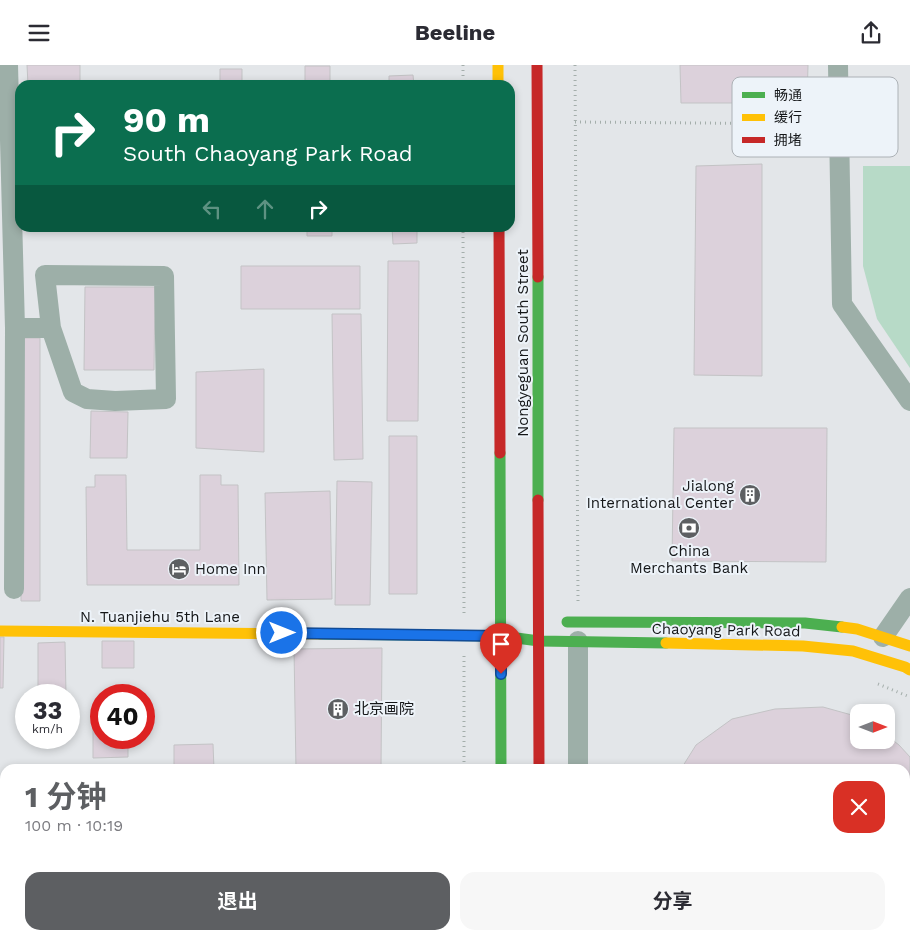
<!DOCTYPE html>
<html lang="zh">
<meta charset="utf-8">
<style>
:root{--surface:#fff;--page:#f7f7f7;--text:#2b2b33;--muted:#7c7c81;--accent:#5d5f62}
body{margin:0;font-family:"Work Sans","Noto Sans SC",sans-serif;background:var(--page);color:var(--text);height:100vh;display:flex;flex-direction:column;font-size:19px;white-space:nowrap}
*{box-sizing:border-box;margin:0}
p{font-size:16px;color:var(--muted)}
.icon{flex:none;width:28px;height:28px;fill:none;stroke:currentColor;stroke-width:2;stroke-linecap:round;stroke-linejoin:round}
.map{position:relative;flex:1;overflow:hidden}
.side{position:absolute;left:0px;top:699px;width:910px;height:176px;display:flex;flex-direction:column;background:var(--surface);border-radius:15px 15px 0 0;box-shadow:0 2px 8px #0003}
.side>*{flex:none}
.top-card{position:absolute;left:15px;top:15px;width:500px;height:152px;border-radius:15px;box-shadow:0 2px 8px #0003;background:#0b6e4f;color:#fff;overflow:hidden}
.needle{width:32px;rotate:90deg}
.fabs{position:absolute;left:850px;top:639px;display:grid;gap:10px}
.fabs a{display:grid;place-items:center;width:45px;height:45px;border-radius:10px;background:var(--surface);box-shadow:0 2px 8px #0003;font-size:25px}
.speed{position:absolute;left:15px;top:619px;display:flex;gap:10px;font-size:25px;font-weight:700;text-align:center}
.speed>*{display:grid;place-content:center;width:65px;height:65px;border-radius:50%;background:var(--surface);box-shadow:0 2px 8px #0003;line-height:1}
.speed small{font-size:12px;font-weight:400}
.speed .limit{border:8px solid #d22;background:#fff;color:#111}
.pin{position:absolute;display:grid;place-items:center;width:42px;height:42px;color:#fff;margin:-51px -21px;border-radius:50% 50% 50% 0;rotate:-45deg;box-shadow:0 0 5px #0007}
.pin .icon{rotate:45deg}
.me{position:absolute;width:55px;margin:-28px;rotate:90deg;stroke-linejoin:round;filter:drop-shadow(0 0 4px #0008)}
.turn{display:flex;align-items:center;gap:18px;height:105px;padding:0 25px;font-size:22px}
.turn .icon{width:65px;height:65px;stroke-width:2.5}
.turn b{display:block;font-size:35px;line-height:42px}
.lanes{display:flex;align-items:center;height:48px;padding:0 25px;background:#0003;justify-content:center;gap:25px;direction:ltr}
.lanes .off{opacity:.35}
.round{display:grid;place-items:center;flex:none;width:52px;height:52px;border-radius:15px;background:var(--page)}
.overview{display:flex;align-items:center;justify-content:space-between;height:85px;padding:0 25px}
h1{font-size:30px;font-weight:700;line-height:38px;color:var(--accent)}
.button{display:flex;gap:10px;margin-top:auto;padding:10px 25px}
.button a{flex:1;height:58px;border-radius:15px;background:var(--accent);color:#fff;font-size:20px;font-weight:700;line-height:58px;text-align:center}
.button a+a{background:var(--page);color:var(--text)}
header{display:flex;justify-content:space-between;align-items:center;height:65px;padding:0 25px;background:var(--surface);font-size:22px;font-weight:700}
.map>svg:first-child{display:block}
.green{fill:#b7dac7}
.building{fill:#dcd1db;stroke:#c3c3c5}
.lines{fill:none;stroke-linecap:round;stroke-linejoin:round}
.path{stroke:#a4aeab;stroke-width:3;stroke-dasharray:1 4;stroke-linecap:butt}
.street{stroke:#9dafa8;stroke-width:20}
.fast{stroke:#4caf50;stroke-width:11}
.slow{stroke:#ffc107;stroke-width:11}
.jam{stroke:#c62828;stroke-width:11}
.route-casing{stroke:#114b97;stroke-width:12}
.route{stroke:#1a73e8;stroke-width:9}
.labels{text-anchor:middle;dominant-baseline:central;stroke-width:4;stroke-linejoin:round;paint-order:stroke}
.street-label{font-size:15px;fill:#151719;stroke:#edf3f9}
.poi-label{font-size:15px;fill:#151719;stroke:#edf3f9;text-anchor:start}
.key{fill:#edf3f9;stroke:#acb1b6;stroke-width:1}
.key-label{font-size:14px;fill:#151719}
</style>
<header><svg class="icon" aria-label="menu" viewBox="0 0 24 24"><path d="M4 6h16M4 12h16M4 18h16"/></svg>Beeline<svg class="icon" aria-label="share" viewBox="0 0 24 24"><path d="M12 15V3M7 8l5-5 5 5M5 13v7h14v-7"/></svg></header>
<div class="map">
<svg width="910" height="874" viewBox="0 0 910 874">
<rect width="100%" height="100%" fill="#e3e6e9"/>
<path class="green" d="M 863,101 L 910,101 L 910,303 L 877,254 L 863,201 Z"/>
<path class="building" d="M 27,0 L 80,0 L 80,20 L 28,20 Z
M 680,0 L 808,0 L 807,38 L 681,38 Z
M 305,1 L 330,1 L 330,20 L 305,20 Z
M 220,4 L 242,4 L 242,20 L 220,20 Z
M 413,10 L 414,20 L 389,20 L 389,11 Z
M 762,99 L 762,311 L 694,310 L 696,101 Z
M 307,162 L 332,162 L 332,171 L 307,171 Z
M 392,162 L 417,162 L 417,178 L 393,179 Z
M 388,196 L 419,196 L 418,356 L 387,356 Z
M 241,201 L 360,201 L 360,244 L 241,244 Z
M 85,222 L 155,222 L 154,305 L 84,305 Z
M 332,249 L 361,249 L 363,394 L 334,395 Z
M 21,273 L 40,273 L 40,536 L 21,536 Z
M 264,304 L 264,387 L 196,383 L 196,307 Z
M 91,346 L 128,347 L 127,393 L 90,393 Z
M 674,363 L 827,363 L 826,497 L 672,496 Z
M 389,371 L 417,371 L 417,529 L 389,529 Z
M 95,410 L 126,410 L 127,485 L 200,485 L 200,410 L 221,410 L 221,420 L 238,420 L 239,520 L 87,520 L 86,422 L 95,422 Z
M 337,416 L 372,417 L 370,540 L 335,540 Z
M 330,426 L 332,534 L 267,535 L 265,428 Z
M 0,572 L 4,572 L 3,623 L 0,623 Z
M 102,576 L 134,576 L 134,603 L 102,603 Z
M 65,577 L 66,630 L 38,630 L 38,578 Z
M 382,583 L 381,704 L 296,704 L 294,584 Z
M 823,642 L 859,652 L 859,675 L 886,675 L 886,670 L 899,680 L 910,692 L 910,874 L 676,874 L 674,870 L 905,870 L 905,704 L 681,704 L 696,680 L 732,654 L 775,644 Z
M 93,653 L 101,653 L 101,672 L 128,672 L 128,692 L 93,693 Z
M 213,679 L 214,704 L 174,704 L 174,680 Z
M 0,721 L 3,721 L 3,734 L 0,734 Z
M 0,783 L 5,783 L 5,838 L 0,838 Z
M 95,870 L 124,870 L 124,874 L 95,874 Z
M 217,870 L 247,870 L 247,874 L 217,874 Z"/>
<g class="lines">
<path class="path" d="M 463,0 L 463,20
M 575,0 L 578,536
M 575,57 L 822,59
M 463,162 L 464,549
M 464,591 L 464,704
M 878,619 L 910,632
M 465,870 L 465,874"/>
<path class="street" d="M 8,0 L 15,263 L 51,263 L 73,327 L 87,334 L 115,336 L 166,334 L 164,211 L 45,210 L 51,263
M 838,0 L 842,239 L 910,336
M 14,524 L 15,263
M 883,572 L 910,533
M 578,576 L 578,704
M 579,870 L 579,874"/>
<path class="fast" d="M 538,212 L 538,435
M 500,388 L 501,704
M 567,557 L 805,558 L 842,562
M 320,569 L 501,571 L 539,576 L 666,578"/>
<path class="slow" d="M 498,0 L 498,20
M 842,562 L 857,564 L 910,581
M 0,566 L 320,569
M 666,578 L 803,581 L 853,586 L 905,602 L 910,605
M 502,870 L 502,874"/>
<path class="jam" d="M 537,0 L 538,212
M 499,162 L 500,388
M 538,435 L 539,704
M 540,870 L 540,874"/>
</g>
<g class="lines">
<g class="route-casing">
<path id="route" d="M 282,568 L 501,571 L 501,609"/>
</g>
<use href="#route" class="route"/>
</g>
<defs>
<g id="building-disc" transform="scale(1.125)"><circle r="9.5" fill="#5d5f62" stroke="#edf3f9"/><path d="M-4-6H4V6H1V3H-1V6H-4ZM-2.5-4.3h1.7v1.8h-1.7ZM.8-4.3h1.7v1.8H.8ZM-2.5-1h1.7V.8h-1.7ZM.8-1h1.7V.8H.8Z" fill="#fff"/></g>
<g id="bank-disc" transform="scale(1.125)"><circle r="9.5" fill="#5d5f62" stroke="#edf3f9"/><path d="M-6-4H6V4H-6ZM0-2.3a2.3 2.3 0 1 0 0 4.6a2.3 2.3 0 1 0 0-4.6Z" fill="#fff"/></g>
<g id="hotel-disc" transform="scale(1.125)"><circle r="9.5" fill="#5d5f62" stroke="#edf3f9"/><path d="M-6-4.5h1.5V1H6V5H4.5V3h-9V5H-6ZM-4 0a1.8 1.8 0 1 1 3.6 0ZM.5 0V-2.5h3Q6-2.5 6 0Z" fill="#fff"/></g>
</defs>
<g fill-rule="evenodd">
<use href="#building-disc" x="750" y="430"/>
<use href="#bank-disc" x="689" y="463"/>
<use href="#hotel-disc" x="179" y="504"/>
<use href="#building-disc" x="338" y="644"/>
</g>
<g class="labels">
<g class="street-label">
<text transform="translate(523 278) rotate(-90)">Nongyeguan South Street</text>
<text x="160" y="552">N. Tuanjiehu 5th Lane</text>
<text transform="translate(726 565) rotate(1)">Chaoyang Park Road</text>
</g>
<g class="poi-label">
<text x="734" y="421" text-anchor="end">Jialong<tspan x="734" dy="17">International Center</tspan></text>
<text x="689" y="486" text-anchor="middle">China<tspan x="689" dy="17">Merchants Bank</tspan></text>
<text x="195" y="504">Home Inn</text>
<text x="354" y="644">北京画院</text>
</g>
</g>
<rect x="732" y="12" width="166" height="80" rx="8" class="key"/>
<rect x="742" y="27" width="23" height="6" fill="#4caf50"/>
<rect x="742" y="49" width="23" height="7" fill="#ffc107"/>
<rect x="742" y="72" width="23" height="6" fill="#c62828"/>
<g class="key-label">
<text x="774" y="35">畅通</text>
<text x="774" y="57">缓行</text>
<text x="774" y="80">拥堵</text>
</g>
</svg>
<div class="fabs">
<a><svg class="needle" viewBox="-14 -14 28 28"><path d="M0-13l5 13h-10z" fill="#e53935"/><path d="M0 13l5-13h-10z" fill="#7c7c81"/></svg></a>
</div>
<div class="speed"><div>33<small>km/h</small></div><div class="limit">40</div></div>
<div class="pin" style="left:501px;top:609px;background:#d93025"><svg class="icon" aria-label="arrive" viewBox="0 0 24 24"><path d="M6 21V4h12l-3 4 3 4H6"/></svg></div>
<svg class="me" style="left:282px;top:568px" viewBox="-20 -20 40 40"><circle r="17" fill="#1a73e8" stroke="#fff" stroke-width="3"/><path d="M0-11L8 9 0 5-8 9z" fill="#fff"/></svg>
<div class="top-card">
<div class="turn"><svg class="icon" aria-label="right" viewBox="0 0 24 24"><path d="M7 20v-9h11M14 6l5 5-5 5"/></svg><div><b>90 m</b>South Chaoyang Park Road</div></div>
<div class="lanes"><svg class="icon off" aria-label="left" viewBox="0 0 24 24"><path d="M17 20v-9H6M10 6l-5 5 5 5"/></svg><svg class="icon off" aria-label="ahead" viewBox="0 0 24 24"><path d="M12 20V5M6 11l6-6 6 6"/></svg><svg class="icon" aria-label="right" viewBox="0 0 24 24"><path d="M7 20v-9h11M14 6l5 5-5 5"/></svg></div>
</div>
<section class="side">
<div class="overview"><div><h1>1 分钟</h1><p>100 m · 10:19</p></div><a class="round" style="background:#d93025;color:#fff"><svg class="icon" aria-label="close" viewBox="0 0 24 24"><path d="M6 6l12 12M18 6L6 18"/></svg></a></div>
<div class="button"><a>退出</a><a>分享</a></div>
</section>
</div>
